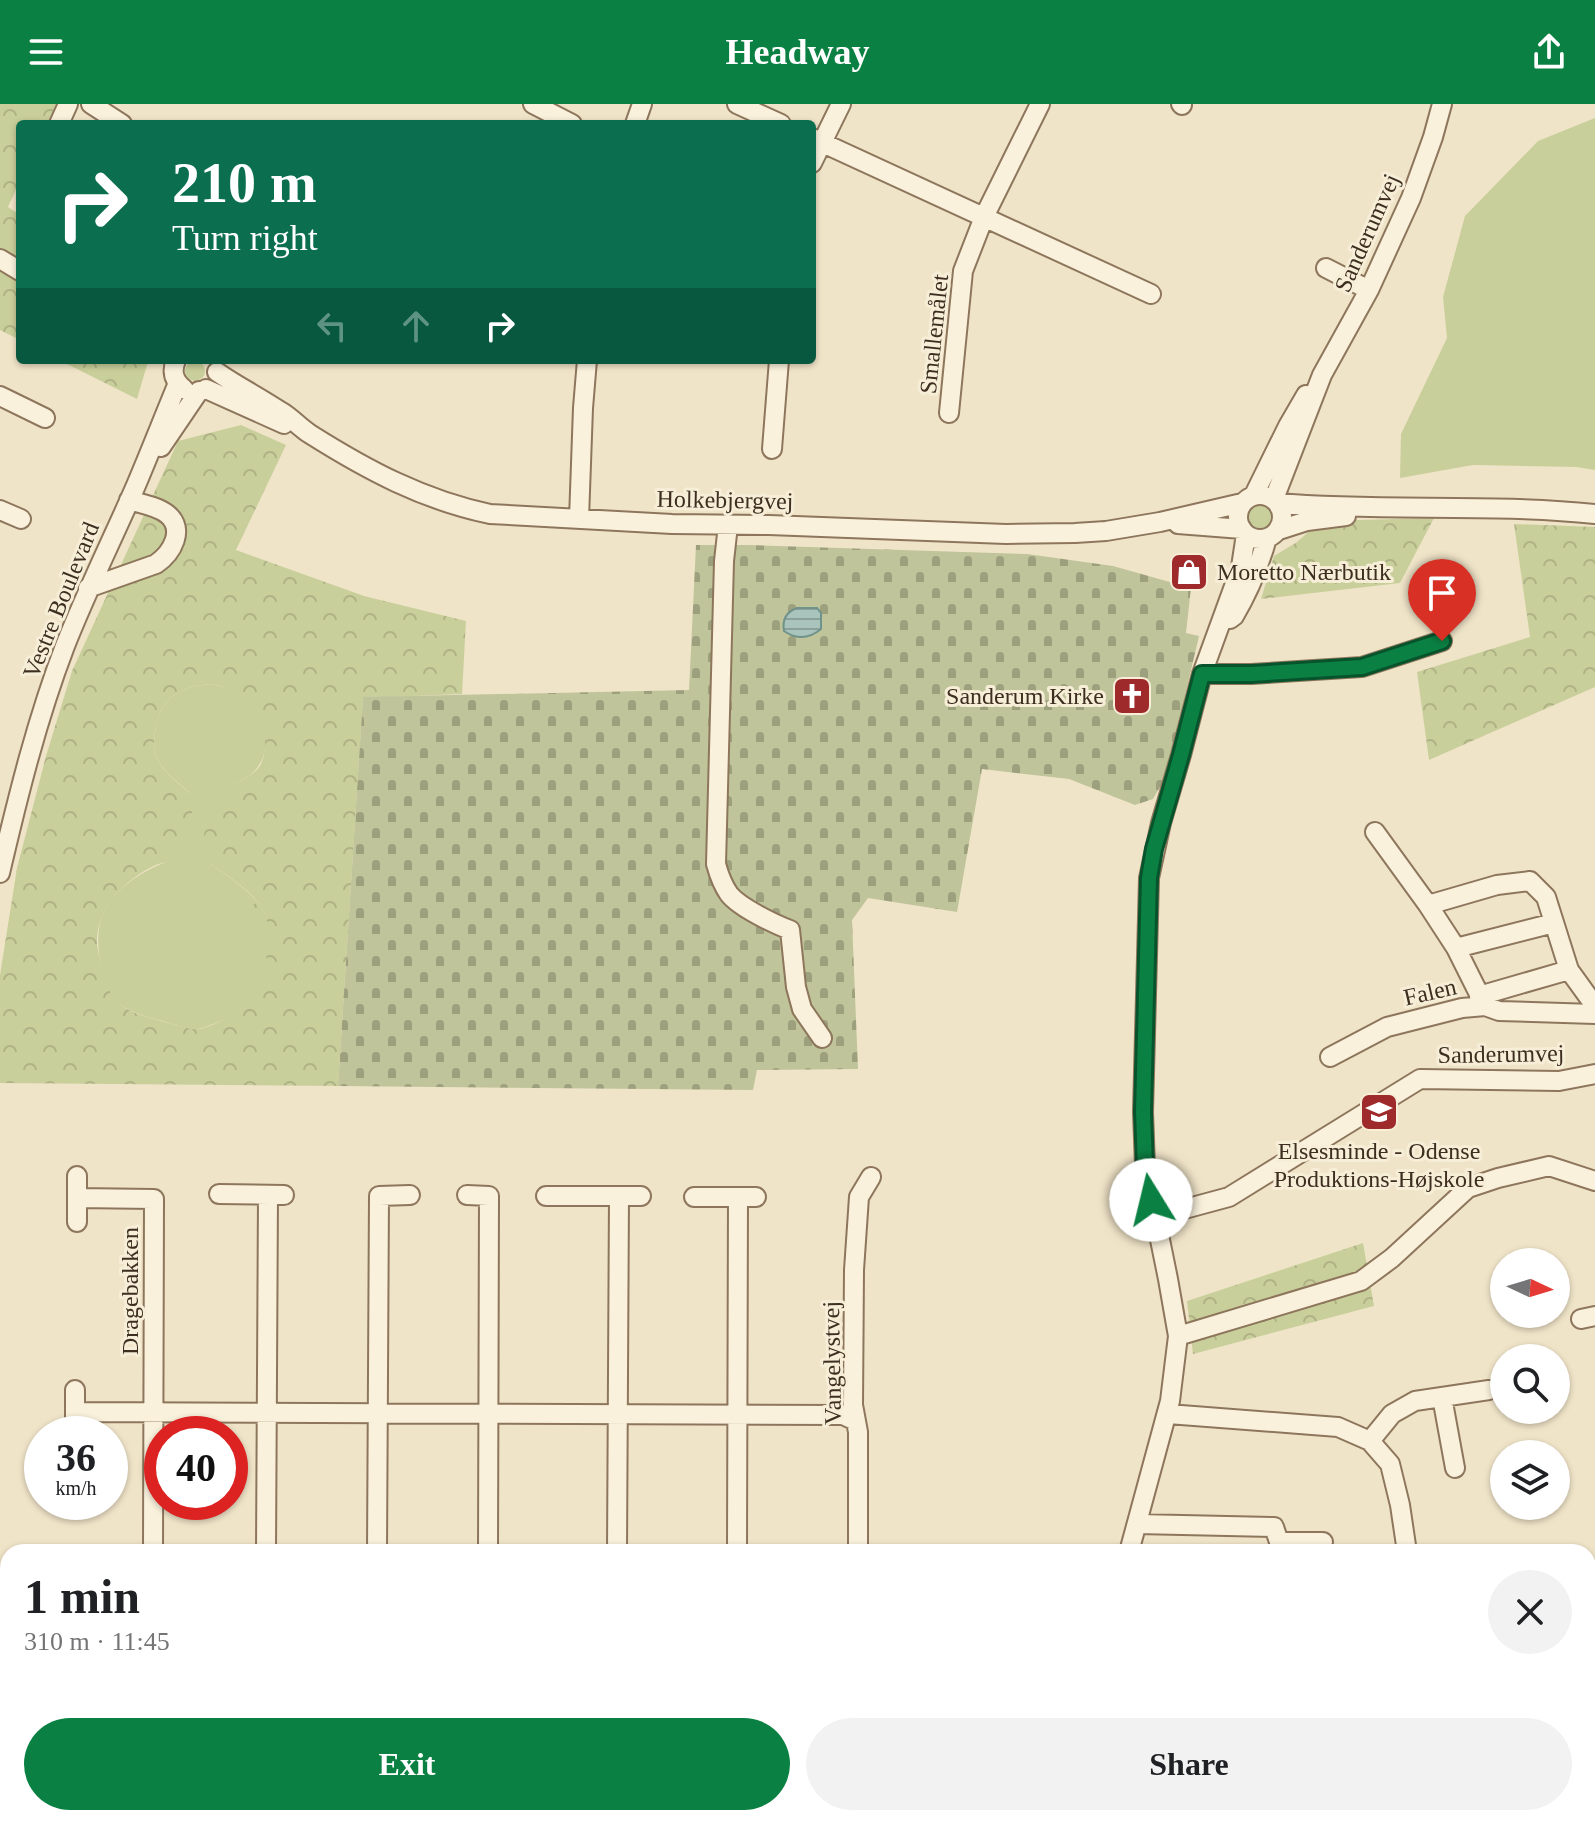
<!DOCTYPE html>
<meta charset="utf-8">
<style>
:root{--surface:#fff;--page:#f2f2f2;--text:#202124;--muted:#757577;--accent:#0b8043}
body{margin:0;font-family:"Times New Roman",serif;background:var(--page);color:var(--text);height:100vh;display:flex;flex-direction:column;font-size:30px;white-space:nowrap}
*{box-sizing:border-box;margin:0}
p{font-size:26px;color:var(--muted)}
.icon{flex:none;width:44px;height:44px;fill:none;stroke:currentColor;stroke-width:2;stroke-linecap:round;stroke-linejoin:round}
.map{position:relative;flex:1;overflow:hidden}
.sheet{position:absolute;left:0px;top:1440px;width:1596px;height:282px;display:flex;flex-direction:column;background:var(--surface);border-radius:24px 24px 0 0;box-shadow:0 2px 6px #0004}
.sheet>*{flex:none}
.guide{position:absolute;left:16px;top:16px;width:800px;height:244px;border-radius:8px;box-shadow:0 2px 6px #0004;background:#0b6e4f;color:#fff;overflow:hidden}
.needle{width:52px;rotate:94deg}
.controls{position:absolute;left:1490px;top:1144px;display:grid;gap:16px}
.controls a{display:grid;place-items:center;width:80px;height:80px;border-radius:50%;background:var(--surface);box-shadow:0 2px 6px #0004;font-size:40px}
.speed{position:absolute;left:24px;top:1312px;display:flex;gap:16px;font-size:40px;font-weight:700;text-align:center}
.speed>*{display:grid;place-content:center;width:104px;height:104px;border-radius:50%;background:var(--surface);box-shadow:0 2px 6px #0004;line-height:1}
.speed small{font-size:20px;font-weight:400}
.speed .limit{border:12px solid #d22;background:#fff;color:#111}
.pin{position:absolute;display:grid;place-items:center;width:68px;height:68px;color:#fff;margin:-82px -34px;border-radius:50% 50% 50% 0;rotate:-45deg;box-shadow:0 0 8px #0007}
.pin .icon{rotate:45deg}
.me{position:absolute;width:88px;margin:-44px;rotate:351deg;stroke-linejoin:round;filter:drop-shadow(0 0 6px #0008)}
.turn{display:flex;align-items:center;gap:28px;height:168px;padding:0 24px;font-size:36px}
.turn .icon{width:104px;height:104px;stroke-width:2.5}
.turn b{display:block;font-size:56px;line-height:68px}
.lanes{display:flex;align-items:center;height:76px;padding:0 24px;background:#0003;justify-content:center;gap:40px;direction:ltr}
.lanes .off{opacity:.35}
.round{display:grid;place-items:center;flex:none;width:84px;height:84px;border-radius:42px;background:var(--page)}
.summary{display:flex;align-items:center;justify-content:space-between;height:136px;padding:0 24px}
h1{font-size:48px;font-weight:600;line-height:60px}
.cta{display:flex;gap:16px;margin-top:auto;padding:16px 24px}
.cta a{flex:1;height:92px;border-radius:48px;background:var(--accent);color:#fff;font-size:32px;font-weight:600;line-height:92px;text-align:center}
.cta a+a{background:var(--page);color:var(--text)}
header{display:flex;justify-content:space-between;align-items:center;height:104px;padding:0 24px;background:var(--accent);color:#fff;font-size:36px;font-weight:600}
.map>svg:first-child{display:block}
.grass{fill:#c9cf9b}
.forest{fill:url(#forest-crowns);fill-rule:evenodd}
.cemetery{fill:url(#cemetery-stones)}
.water{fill:url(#water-rules);stroke:#6f938a;stroke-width:2}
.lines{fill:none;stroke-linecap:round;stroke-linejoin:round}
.minor-casing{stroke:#8d765c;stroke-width:22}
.minor{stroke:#faf1dc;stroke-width:18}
.route-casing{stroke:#07532c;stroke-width:20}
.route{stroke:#0b8043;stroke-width:14}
.labels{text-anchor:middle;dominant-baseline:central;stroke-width:6;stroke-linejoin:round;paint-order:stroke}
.street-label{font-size:24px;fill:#3d2e20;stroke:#f7eed8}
.poi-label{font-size:24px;fill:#3d2e20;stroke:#f7eed8;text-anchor:start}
</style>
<header><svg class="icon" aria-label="menu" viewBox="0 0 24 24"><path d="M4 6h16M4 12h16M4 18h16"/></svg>Headway<svg class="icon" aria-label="share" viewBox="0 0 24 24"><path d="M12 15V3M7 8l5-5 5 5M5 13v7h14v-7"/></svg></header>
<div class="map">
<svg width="1595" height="1721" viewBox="0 0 1595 1721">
<defs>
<pattern id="forest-crowns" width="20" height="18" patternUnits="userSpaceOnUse" patternTransform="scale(2)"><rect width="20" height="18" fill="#c9cf9b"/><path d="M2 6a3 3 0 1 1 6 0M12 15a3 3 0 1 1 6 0" fill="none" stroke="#aeb285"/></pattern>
<pattern id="cemetery-stones" width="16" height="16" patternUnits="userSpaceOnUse" patternTransform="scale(2)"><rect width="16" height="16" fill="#bfc49a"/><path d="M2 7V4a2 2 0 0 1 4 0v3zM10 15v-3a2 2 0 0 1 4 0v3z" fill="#9ca07d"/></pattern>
<pattern id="water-rules" width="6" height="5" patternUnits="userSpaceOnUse" patternTransform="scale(2)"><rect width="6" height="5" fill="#a9c4bc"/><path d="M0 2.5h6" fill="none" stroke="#8ba098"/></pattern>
</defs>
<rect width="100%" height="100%" fill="#f0e4c8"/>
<path class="grass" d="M 1595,14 L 1595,366 L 1576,363 L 1473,361 L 1400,374 L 1401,330 L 1447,234 L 1443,193 L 1465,112 L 1538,37 Z
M185 267a10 10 0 1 1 20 0a10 10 0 1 1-20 0Z
M1248 412a12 12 0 1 1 24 0a12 12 0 1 1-24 0Z
M 211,580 C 225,583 241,586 251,597 C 265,612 271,644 259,661 C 253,671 244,675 235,680 L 209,759 C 223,768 251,788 261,802 C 280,831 264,887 238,908 C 230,914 219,918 210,921 C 209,922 199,925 198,925 C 187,926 173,920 163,917 C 142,912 116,905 106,884 C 104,879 103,872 102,866 C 99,852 97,839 99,824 C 106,786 144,765 177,754 L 191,690 C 178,678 159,666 155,647 C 153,639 155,629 156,622 C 163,590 182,583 211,580 Z"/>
<path class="forest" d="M 0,0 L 56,0 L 47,20 L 20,20 L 20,77 L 8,103 L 20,111 L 20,236 L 0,226 Z
M 59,256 L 151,256 L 147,261 L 137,295 Z
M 241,321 L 286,341 L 236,446 L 364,492 L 466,517 L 462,590 L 363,594 L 338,982 L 0,979 L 0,871 L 17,764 L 46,652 L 72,567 L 178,337 ZM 211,580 C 244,587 258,595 264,630 C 266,639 265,651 261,660 C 255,671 242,675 232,682 C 216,693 205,714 204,734 C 204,742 207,751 209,759 C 223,768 251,787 260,801 C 266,809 268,820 268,830 C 269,866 256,899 223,916 C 216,919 208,923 200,925 C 190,926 175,921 165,918 C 128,908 110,904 102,864 C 100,856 98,847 97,840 C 96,804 125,775 156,761 C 162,758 173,758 178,753 C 193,740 193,708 191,690 C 177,678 159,666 155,647 C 153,639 155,629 156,622 C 163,590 182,583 211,580 Z
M 1434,414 L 1400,479 L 1261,495 L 1274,452 L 1297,438 L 1321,417 Z
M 1514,420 L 1595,423 L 1595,583 L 1429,656 L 1417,568 L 1530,533 Z
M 256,799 L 261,815 L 242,820 L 237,809 Z
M 1363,1139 L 1374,1202 L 1193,1250 L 1187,1197 Z"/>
<path class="cemetery" d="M 696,441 L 749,441 L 1027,450 L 1113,462 L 1191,484 L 1186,529 L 1199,532 L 1166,673 L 1153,695 L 1135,701 L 1069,675 L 982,665 L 957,808 L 868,794 L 852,816 L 858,965 L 757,966 L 753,986 L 338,982 L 363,593 L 689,586 Z"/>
<path class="water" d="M 797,504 L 817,504 L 821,509 L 821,525 C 809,535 797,536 784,527 C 782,516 786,508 797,504 Z"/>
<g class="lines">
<g class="minor-casing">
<path id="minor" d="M 91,0 L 122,20
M 533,0 L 572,20
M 737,0 L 781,20
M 1181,0 L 1182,1
M 59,20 L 68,0
M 635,20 L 642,0
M 812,34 L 1151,190
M 812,59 L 841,0
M 0,155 L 20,167
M 1326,164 L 1369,186
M 176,256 C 171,268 174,277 184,285
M 217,268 C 237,282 259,293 280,307 C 291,313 299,323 310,330 C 367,366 423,396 490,410 L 672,420 L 769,421 L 1006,430 L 1075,429 L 1106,427 L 1160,418 L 1242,399
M 206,285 L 284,320
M 0,292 L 45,314
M 949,309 L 963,167 L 984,113 L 1040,0
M 161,343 L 199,287
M 772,345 L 779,256
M1238 413a22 22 0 1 1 44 0a22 22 0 1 1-44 0Z
M 1254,391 L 1288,322 L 1306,291
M 1274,395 L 1322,271 L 1369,186 L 1411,94 L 1433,33 L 1442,0
M 1278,399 C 1384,408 1490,399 1595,410
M 0,406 L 21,415
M 579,415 L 583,304 L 587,256
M 1178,420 L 1242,425
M 728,421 L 724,457 L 716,760 C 719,771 722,780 729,790 C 739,803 774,820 790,826 L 796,883 L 802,905 L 822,934
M 1279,426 L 1307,417 L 1346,412
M 88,484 L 156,460 C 172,449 186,425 167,410 C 157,402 141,400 129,396
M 1230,515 L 1234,512 C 1249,487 1259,463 1267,434
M 1202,570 L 1251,570 L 1362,563 L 1442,537
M 1375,728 L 1428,801 L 1456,844 L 1485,902
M 0,769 C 18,692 37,615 65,542 C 86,489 111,438 134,386 C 149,351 163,315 178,279
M 1428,801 L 1497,781 L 1530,777 L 1546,793 L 1569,866 L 1595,902
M 1456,844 L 1554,819
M 1479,892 L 1569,866
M 1330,953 L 1387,923 L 1462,904 L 1485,902 L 1499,907 L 1595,910
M 219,1090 L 284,1091
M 467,1091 L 489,1092 L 488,1448
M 546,1092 L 641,1092
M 694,1093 L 756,1093
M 77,1094 L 154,1095 L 153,1448
M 1155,1113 L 1229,1093 L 1420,975 L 1559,977 L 1595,970
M 77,1118 L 77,1072
M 1581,1215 L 1595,1212
M 1178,1232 L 1361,1177 L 1392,1154 L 1468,1084 L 1498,1074 L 1549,1062 L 1595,1077
M 1442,1293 L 1455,1364
M 75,1308 L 843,1311 L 856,1317
M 1168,1310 L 1338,1323 L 1370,1337 L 1390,1360 L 1400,1401 L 1407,1448
M 75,1330 L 75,1286
M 1370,1337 L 1392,1310 L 1415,1297 L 1489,1286
M 1137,1420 L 1274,1423 L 1279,1438 L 1323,1438
M 266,1448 L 268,1091
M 377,1448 L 379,1092 L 410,1091
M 617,1448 L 619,1092
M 737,1448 L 738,1093
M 858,1448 L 858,1328 L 853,1301 L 854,1166 L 859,1093 L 871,1073
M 1129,1448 L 1170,1297 L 1178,1232 L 1168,1175 L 1145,1062 L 1143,1008 L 1149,774 L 1161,719 L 1181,651 L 1202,570 L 1241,463 L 1246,430
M 1588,1557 L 1595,1555
M 73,1714 L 73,1721
M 707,1714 L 707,1721
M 1305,1714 L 1305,1721
M 1511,1714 L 1512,1721
M 152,1721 L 152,1714
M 265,1721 L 265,1714
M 376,1721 L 376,1714
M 485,1721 L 485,1714
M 597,1721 L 597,1714
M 855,1721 L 855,1714
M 1063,1721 L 1064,1714"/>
</g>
<use href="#minor" class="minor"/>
</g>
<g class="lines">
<g class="route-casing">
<path id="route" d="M 1151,1096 L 1145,1062 L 1143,1008 L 1149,774 L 1154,745 L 1181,651 L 1202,570 L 1251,570 L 1362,563 L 1442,537"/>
</g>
<use href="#route" class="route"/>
</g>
<defs>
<g id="shop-square" transform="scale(2)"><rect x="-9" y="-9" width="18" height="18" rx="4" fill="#9e2a2b" stroke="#f7eed8"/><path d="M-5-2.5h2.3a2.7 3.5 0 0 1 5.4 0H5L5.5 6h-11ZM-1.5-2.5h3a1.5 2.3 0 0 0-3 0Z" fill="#fff"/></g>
<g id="church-square" transform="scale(2)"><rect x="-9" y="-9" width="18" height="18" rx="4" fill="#9e2a2b" stroke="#f7eed8"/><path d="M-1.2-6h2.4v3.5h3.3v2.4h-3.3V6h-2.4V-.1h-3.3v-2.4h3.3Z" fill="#fff"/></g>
<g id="university-square" transform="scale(2)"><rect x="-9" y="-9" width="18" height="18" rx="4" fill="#9e2a2b" stroke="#f7eed8"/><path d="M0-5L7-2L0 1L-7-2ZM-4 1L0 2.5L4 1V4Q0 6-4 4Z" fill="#fff"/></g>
</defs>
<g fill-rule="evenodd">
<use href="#shop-square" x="1189" y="468"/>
<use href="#church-square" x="1132" y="592"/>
<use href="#university-square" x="1379" y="1008"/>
</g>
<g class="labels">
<g class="street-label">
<text transform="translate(1367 129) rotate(-66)">Sanderumvej</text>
<text transform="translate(934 230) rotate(-84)">Smallemålet</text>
<text transform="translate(725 396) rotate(1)">Holkebjergvej</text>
<text transform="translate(61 496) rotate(-68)">Vestre Boulevard</text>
<text transform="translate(1430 888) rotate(-13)">Falen</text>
<text transform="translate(1501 950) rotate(-1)">Sanderumvej</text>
<text transform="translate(130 1187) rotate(-90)">Dragebakken</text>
<text transform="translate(832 1259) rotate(-91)">Vangelystvej</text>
</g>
<g class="poi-label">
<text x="1217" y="468">Moretto Nærbutik</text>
<text x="1104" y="592" text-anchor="end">Sanderum Kirke</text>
<text x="1379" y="1047" text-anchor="middle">Elsesminde - Odense<tspan x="1379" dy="28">Produktions-Højskole</tspan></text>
</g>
</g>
</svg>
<div class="controls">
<a><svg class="needle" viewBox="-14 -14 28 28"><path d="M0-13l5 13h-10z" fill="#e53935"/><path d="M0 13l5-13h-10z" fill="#757577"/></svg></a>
<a><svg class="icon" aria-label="search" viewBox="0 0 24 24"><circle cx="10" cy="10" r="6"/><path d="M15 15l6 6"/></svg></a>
<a><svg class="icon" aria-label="layers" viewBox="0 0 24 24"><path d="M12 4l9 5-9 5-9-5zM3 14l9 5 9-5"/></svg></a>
</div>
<div class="speed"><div>36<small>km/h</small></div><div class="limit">40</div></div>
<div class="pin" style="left:1442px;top:537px;background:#d93025"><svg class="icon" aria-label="arrive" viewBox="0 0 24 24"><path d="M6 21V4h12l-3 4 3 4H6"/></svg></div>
<svg class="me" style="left:1151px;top:1096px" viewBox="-20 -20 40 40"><circle r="19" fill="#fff"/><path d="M0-13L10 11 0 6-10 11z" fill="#0b8043"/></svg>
<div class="guide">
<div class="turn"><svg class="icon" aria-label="right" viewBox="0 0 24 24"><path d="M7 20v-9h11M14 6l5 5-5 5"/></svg><div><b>210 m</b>Turn right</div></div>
<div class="lanes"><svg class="icon off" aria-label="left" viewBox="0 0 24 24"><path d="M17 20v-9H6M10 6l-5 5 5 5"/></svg><svg class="icon off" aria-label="ahead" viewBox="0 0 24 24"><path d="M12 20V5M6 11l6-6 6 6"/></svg><svg class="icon" aria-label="right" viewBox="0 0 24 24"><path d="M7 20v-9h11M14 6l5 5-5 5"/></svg></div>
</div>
<section class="sheet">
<div class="summary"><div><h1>1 min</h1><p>310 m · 11:45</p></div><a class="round"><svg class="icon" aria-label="close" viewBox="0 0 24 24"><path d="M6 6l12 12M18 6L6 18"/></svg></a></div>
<div class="cta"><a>Exit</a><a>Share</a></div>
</section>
</div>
